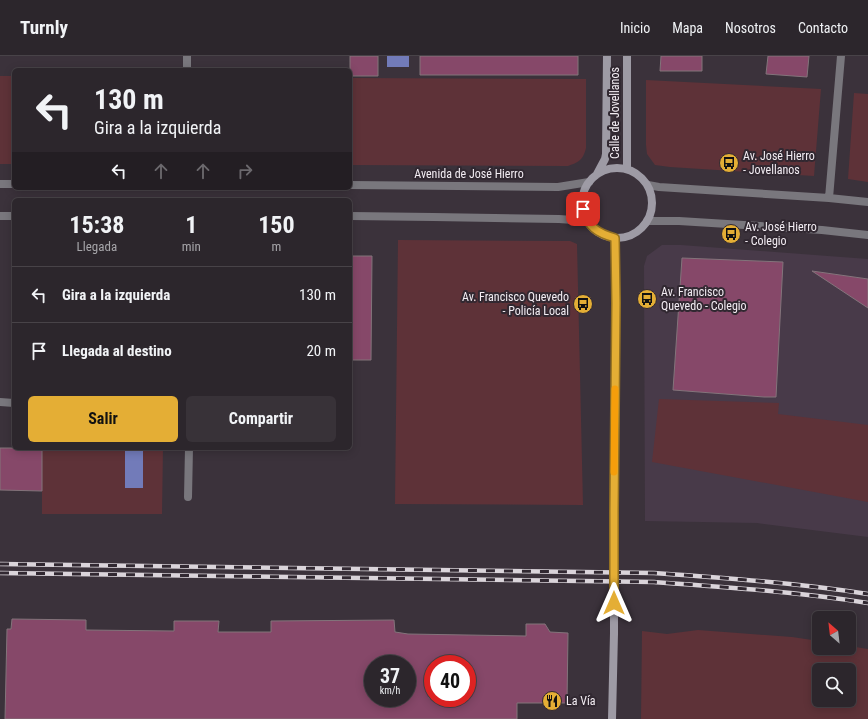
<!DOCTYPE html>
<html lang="es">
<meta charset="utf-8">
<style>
:root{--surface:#2c262c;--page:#383238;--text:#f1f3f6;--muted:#a6a5a9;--line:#484348;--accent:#e4ae35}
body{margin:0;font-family:"Roboto Condensed",sans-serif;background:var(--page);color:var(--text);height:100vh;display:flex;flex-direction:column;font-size:15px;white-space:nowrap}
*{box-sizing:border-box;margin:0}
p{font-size:13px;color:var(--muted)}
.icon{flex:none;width:22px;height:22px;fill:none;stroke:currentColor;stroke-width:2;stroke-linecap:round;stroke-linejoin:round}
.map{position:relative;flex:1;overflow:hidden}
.details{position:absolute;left:12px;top:142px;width:340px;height:252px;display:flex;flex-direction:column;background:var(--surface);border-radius:6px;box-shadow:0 2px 10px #0003,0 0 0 1px var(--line)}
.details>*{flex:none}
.guide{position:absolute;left:12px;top:12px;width:340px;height:122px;border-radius:6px;box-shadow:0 2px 10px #0003,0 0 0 1px var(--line);background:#2c262c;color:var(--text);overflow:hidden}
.needle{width:26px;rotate:332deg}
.buttons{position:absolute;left:812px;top:555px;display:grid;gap:8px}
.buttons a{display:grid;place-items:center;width:44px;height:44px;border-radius:6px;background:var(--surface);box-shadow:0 2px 10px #0003,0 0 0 1px var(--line);font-size:20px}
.speed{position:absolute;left:364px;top:599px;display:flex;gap:8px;font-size:20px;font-weight:700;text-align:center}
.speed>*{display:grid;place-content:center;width:52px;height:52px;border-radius:50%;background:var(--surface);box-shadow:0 2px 10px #0003,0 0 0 1px var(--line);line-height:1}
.speed small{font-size:10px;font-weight:400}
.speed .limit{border:6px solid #d22;background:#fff;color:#111}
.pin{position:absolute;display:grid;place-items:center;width:34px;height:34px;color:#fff;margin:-17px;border-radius:8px;box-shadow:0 2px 6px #0006}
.me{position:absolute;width:44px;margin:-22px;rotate:0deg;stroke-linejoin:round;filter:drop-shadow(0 0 3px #0008)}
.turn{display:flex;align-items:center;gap:14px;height:84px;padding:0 16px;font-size:18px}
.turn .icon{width:52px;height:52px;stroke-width:2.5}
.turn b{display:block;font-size:28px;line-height:34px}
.lanes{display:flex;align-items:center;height:38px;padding:0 16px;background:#0003;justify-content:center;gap:20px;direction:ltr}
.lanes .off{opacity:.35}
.eta{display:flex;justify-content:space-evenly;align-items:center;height:68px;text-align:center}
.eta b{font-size:24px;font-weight:700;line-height:28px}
.cta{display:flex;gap:8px;margin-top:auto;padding:8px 16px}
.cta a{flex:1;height:46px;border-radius:6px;background:var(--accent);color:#111;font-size:16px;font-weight:700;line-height:46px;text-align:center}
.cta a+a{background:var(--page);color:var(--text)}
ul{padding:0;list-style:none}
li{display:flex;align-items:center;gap:12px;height:56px;padding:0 16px;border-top:1px solid var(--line)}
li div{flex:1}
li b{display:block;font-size:15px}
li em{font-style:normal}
header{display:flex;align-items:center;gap:24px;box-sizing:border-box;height:56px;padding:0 20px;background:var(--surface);border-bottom:1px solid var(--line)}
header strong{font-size:19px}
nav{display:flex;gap:22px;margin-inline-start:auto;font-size:14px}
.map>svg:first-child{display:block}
.built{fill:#483a49}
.green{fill:#5e3238;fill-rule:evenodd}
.water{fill:#727bb9}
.building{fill:#864869;stroke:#83747b;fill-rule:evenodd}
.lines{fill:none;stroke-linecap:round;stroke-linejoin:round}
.street{stroke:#79777d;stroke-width:8}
.secondary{stroke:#9e9ba5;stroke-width:8}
.rail-casing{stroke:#dad4da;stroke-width:4.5}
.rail{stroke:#312831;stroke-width:3;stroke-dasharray:9;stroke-linecap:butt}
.secondary-bridge{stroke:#9e9ba5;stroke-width:8}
.route-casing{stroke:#947122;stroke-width:10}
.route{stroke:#e4ae35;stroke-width:7}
.slow{stroke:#f59e0b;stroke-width:7}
.labels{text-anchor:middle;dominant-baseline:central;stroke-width:4;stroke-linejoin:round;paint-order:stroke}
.street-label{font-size:12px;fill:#f3edf3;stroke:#312831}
.poi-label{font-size:12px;fill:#f3edf3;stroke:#312831;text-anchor:start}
</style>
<header>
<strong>Turnly</strong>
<nav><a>Inicio</a><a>Mapa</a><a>Nosotros</a><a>Contacto</a></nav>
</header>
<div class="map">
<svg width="868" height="663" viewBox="0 0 868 663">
<rect width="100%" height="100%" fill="#3b323b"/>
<path class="built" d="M 662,189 L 681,189 L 868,203 L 868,481 L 757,467 L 645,465 L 644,210 L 647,200 Z"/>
<path class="green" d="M 0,20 L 14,20 L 14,108 L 0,108 Z
M 350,22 L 586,23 L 586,92 C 583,104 579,106 568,110 L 350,109 Z
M 646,24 L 821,33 L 814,120 L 670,111 L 655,109 L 647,98 L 646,89 Z
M 854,37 L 868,38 L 868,126 L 848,123 Z
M 398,184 L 570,185 L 577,188 L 583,449 L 395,448 Z
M 659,343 L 779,347 L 778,358 L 868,369 L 868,446 L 652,406 Z
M 42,392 L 163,392 L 162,458 L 42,458 Z
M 698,574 L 792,581 L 819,585 L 819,592 L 849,592 L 849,590 L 868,593 L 868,663 L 641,663 L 642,575 L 667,578 ZM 819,614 L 849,614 L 849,644 L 819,644 Z"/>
<path class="water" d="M 387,0 L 409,0 L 409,11 L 387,11 Z
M 125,392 L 143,392 L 143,432 L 125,432 Z"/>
<path class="building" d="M 350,0 L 378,0 L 378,20 L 350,20 Z
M 420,0 L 578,0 L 578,19 L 420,19 Z
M 661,0 L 702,0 L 702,15 L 660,15 Z
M 768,0 L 809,0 L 807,21 L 766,18 Z
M 350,200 L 372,200 L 371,304 L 350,304 Z
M 682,202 L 783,206 L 776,341 L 764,341 L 673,334 Z
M 812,215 L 868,223 L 868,252 Z
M 0,392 L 42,392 L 42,435 L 0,434 Z
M 12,563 L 86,564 L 86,574 L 174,575 L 174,565 L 219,565 L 218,576 L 271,576 L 271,565 L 394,564 L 395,576 L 408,578 L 526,580 L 526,568 L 545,568 L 550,576 L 568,577 L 567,647 L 517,647 L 517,663 L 5,663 L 7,573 L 11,573 ZM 373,608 L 407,608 L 407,642 L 373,642 ZM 430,608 L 467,608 L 467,642 L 429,642 Z"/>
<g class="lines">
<path class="street" d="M 187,14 L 187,0
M 0,128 L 14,128
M 350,129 L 558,131 L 589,126
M 648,129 L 659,131 L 829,142 L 868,146
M 829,142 L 841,0
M 0,160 L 14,160
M 350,160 L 433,161 L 559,163 L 587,165
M 647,165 L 679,165 L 822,174 L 868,179
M 0,346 L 14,347
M 188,441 L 189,392"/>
<path class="secondary" d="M 627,0 L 627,113
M582 147a35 35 0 1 1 70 0a35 35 0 1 1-70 0Z
M 597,118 L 605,103 L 606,98 L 607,0
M 614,456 L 616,247 L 615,182
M 612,663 L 614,577"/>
<g class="rail-casing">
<path id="rail" d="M 0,508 L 654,517 C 726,522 797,527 868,538
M 0,517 L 654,526 C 725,531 797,536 868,547"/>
</g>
<use href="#rail" class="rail"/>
<path class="secondary-bridge" d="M 614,456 L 614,577"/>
</g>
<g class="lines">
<g class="route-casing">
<path id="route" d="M 583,153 C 588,171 597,177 615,182 L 616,247 L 614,456 L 614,547"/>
</g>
<use href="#route" class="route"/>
<path class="slow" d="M 614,416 L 615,333"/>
</g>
<defs>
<g id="bus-disc" transform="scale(1)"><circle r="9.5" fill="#e4ae35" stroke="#312831"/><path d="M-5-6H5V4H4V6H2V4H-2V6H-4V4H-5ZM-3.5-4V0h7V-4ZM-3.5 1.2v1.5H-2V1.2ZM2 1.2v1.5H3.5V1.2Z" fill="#111"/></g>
<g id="restaurant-disc" transform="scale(1)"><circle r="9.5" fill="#e4ae35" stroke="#312831"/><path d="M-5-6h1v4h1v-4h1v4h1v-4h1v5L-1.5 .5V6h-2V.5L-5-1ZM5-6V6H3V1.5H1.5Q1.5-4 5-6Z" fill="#111"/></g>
</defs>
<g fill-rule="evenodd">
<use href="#bus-disc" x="729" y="107"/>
<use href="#bus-disc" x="731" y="178"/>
<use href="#bus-disc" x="647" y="243"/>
<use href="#bus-disc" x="583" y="248"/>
<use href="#restaurant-disc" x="552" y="645"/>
</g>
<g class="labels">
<g class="street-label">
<text transform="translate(615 57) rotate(-90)">Calle de Jovellanos</text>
<text x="469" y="118">Avenida de José Hierro</text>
</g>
<g class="poi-label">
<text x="743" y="100">Av. José Hierro<tspan x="743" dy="14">- Jovellanos</tspan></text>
<text x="745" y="171">Av. José Hierro<tspan x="745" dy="14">- Colegio</tspan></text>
<text x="661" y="236">Av. Francisco<tspan x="661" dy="14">Quevedo - Colegio</tspan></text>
<text x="569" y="241" text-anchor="end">Av. Francisco Quevedo<tspan x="569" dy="14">- Policía Local</tspan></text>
<text x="566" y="645">La Vía</text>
</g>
</g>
</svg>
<div class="buttons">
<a><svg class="needle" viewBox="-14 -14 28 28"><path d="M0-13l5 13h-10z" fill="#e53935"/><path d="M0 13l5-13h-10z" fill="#a6a5a9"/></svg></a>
<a><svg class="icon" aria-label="search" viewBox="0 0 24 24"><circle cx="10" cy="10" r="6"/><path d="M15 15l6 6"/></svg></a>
</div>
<div class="speed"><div>37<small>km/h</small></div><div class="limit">40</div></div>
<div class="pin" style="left:583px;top:153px;background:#d93025"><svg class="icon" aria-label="arrive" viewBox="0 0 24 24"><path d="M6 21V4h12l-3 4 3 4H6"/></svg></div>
<svg class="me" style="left:614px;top:547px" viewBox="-20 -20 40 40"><path d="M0-17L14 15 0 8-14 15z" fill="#e4ae35" stroke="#fff" stroke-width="4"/></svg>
<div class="guide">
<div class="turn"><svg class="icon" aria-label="left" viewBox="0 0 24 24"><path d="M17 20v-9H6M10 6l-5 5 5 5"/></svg><div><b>130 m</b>Gira a la izquierda</div></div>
<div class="lanes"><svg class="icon" aria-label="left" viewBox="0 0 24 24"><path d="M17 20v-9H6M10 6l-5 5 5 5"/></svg><svg class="icon off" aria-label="ahead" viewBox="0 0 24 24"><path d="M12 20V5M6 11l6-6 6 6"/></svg><svg class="icon off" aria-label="ahead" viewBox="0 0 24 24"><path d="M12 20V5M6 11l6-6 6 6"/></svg><svg class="icon off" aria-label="right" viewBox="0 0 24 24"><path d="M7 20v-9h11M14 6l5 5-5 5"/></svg></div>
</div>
<section class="details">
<div class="eta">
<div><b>15:38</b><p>Llegada</p></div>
<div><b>1</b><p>min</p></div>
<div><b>150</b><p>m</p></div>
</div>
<ul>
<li><svg class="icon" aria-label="left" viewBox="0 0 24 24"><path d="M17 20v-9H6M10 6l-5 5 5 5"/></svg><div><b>Gira a la izquierda</b></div><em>130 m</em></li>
<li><svg class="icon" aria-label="arrive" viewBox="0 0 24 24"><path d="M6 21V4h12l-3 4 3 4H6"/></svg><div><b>Llegada al destino</b></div><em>20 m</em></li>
</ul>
<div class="cta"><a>Salir</a><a>Compartir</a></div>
</section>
</div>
